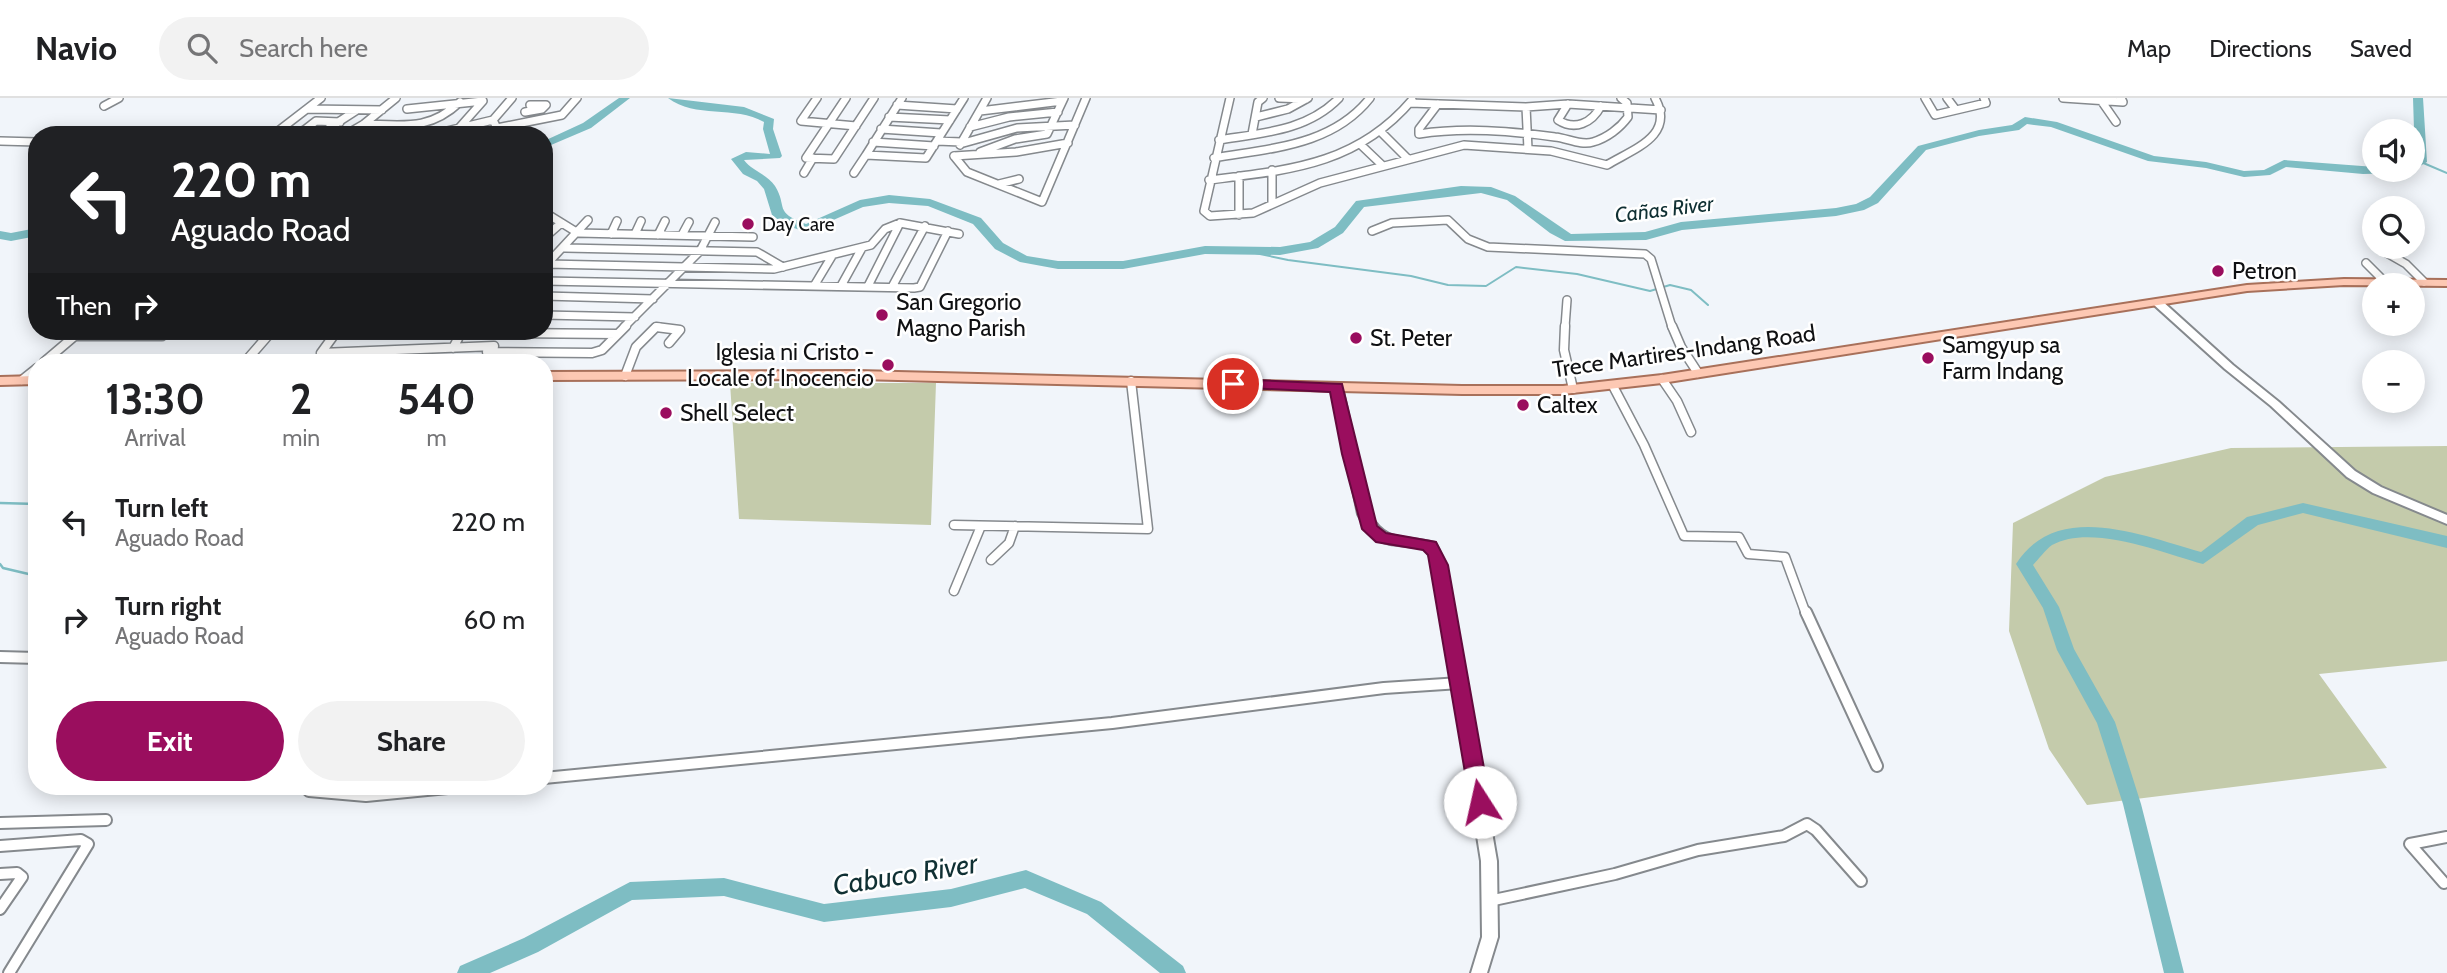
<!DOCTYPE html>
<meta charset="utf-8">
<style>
:root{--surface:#fff;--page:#f2f2f2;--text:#202124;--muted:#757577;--line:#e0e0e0;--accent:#9a0e5e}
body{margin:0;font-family:Cabin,sans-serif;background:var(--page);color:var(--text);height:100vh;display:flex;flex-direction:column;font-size:26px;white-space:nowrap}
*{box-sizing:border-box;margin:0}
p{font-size:23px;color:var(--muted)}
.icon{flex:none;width:38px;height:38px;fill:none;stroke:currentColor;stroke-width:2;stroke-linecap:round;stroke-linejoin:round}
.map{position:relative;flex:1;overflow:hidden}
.panel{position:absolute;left:28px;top:256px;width:525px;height:441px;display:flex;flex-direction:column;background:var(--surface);border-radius:28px;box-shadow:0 4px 18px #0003}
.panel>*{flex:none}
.hud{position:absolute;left:28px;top:28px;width:525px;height:214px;border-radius:28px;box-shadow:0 4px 18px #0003;background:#202124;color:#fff;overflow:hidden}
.buttons{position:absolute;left:2362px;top:21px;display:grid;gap:14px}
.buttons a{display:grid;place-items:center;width:63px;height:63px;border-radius:50%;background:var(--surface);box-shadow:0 4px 18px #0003;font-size:35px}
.pin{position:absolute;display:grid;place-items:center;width:60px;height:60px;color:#fff;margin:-30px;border:4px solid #fff;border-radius:50%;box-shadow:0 2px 7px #0007}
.me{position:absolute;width:77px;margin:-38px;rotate:350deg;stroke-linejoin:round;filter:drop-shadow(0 0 5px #0008)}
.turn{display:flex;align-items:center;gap:24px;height:147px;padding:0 28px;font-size:32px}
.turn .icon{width:91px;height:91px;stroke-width:2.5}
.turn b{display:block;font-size:49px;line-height:60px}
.then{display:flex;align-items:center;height:66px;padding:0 28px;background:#0003;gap:14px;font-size:26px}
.eta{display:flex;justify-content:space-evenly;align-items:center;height:119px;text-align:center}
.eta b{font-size:42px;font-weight:800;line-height:49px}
.action{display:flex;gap:14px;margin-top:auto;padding:14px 28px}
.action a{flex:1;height:80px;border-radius:42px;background:var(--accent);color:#fff;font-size:28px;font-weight:800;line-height:80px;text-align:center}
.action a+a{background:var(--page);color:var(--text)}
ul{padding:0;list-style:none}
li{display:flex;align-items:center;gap:21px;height:98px;padding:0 28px}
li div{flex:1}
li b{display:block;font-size:26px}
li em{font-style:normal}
header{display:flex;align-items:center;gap:42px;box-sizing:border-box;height:98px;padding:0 35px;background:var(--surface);border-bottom:2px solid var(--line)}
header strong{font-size:33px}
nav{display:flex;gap:38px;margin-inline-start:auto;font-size:24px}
.search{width:490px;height:63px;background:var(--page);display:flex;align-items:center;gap:18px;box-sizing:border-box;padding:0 24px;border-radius:38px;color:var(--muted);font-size:26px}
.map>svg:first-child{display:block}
.green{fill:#c4cbab}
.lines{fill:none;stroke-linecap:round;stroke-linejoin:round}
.stream-far1{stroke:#7ebdc3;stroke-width:2}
.stream{stroke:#7ebdc3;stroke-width:2.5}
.river{fill:#7ebdc3;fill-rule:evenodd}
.street-far2-casing{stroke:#85898d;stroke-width:10}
.street-far1-casing{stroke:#85898d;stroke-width:11}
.street-casing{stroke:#85898d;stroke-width:14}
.secondary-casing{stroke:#85898d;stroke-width:4}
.primary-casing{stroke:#a8705a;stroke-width:4}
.street-far2{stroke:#fff;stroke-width:7}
.street-far1{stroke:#fff;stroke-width:8}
.street{stroke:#fff;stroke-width:10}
.secondary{fill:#fff;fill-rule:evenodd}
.primary{fill:#fdc8b3;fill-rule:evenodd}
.route{fill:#9a0e5e;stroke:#64093d;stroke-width:2}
.poi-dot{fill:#9a0e5e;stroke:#fff;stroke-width:2.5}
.labels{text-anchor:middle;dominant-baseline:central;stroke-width:5;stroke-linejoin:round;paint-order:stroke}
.far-poi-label{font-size:19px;fill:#0f1012;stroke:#fff;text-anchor:start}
.far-water-label{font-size:21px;font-style:italic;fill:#103033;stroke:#fff}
.poi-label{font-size:23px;fill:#0f1012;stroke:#fff;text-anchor:start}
.street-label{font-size:23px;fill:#0f1012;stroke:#fff}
.near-water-label{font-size:28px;font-style:italic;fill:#103033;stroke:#fff}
</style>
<header>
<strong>Navio</strong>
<div class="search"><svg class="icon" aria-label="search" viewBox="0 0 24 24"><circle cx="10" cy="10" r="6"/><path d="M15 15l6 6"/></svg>Search here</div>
<nav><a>Map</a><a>Directions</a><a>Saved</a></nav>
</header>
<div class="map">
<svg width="2447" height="875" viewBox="0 0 2447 875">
<rect width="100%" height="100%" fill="#f1f5fa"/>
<path class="green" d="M 730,285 L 936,285 L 931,427 L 739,421 Z
M 2447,348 L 2447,563 L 2319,576 L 2387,670 L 2087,707 L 2049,651 L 2009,533 L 2013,425 L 2105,379 L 2231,350 Z"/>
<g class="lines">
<path class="stream-far1" d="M 2421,64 L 2447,75
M 1241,152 L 1288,162 L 1411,178 L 1448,187 L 1486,188 L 1516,169 L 1577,176 L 1650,193 L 1670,187 L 1691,192 L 1708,207"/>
<path class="stream" d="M 0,405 L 37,406
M 0,466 L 3,470 L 37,478"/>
<path class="river" d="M 619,0 L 630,0 L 591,30 L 544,50 L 544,43 L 583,25 Z
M 668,0 L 744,9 L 774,21 L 773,31 L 782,58 L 780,60 L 744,62 C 752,73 767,76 775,88 C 788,109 773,114 806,126 L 860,102 L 889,97 L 930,101 L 981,120 L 1003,145 L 1027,158 L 1058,163 L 1123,163 L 1205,148 L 1280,149 L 1310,144 L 1335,129 L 1356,103 L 1461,88 L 1491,89 L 1515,98 L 1571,136 L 1645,134 L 1681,124 L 1836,110 L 1856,106 L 1870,99 L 1918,48 L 1979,32 L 2012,27 L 2025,19 L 2057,24 L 2154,58 L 2206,64 L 2244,73 L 2264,72 L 2284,62 L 2375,69 L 2375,72 L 2409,72 L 2403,75 L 2363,76 L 2286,69 L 2270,77 L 2244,79 L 2206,70 L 2148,63 L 2051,29 L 2027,26 L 2019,32 L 1979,38 L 1926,52 L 1878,105 L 1864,112 L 1836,118 L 1682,132 L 1646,142 L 1565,143 L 1550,135 L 1507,102 L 1481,95 L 1364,109 L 1343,135 L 1318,150 L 1280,157 L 1205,156 L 1123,171 L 1058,171 L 1020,164 L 995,151 L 973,126 L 928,108 L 889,105 L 863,109 L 806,134 L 785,127 L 772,117 L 764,91 L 757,83 L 743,76 L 731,61 L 746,54 L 770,56 L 763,31 L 764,24 C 735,7 695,21 668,0 Z
M 2413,0 L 2423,0 L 2427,64 L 2413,72 L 2410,72 L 2413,72 L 2415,63 Z
M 37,130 L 37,138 L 11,143 L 0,141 L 0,133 L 11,135 Z
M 2303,405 L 2447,438 L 2447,450 L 2303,415 L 2258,427 L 2203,466 C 2163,455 2091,425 2052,447 C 2045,452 2039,461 2033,467 L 2059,509 L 2074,551 L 2115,624 L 2141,706 L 2184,875 L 2164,875 L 2123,706 L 2097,625 L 2057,552 L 2043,510 L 2016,466 C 2057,401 2143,438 2201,454 L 2247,419 Z
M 1026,772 L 1101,804 L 1183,868 L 1186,875 L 1160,875 L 1087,816 L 1025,790 L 951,809 L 824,824 L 724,798 L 632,802 L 538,854 L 490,875 L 457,875 L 460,868 L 524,840 L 630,784 L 724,780 L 824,806 L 951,791 Z"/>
<g class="street-far2-casing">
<path id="street-far2" d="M 512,0 L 493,22 L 497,30 L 562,17 L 577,0
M 817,0 L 801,23 L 856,28
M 846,0 L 806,60 L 834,61 L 874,0
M 902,0 L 866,57 L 926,60 L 964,0
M 1230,0 L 1204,113 L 1210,118 L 1253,115 L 1320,85 L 1464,47 L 1551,53 L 1607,67 C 1633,51 1676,38 1655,0
M 1279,0 L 1306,1
M 1925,0 L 1935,17 L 1986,5 L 1984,0
M 1947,0 L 1956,12
M 2063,0 L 2123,4 L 2121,0
M 2100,1 L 2116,24
M 1410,5 L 1526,9 L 1568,6 L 1661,12
M 1438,6 L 1419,31 L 1419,36 C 1464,29 1510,33 1555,39 C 1567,40 1581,48 1593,44 C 1607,40 1620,30 1628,19 L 1627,5 L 1621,0
M 1568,6 L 1558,22 C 1575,33 1592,25 1601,8
M 897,7 L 957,11
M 104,8 L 119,0
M 1526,9 L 1528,51
M 307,11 L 382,12
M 407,11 L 483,3 L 459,30
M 980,13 L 1062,3
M 525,14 L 542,11 L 546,7 L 530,7
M 889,19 L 950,22
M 1256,19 L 1288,11 L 1308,0
M 364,26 C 404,27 429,33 460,4
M 970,29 L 1009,19 L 1058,14
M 881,31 L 941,35
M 304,32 L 326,32 L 357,12
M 1382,35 L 1408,61
M 1252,36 L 1258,4 L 1263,0
M 273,37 L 321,0
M 298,37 L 316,23 L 340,24
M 345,37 L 364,26 L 396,0
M 430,37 L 493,22
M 1219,42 C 1262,35 1307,33 1339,0
M 0,43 L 37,44
M 937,43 L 961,44
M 873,44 L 934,48
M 960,46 L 1017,30 L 1075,27
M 960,47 L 987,0
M 1361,47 L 1383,68
M 980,54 L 1015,41 L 1047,36 L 1064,0
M 954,58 L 967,74 L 1042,104 L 1086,0
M 954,58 L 1016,54 L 1068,45
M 1214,60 C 1271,50 1332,48 1370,0
M 1272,72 L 1272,104
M 804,75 L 813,60
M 854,75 L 866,57
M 1239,78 L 1239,117
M 1209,82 C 1289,72 1357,67 1412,2
M 999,86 L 1019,81
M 544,114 L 578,135 L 753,139
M 1372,133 L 1392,125 L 1448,122 L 1468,141 L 1488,149 L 1645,156 L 1651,161 L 1672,229
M 611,136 L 617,123
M 635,136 L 641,123
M 658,137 L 665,123
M 682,137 L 689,124
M 544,140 L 560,126
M 565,150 L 757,154 L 783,169
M 2385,154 L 2406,166 L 2424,184
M 2366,165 L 2385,184
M 547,166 L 774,171 L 871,147 L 885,131 L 900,125 L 959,136
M 546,167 L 588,122
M 544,183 L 914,190 L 920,189 L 948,133
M 814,188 L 832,158
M 841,188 L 862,150
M 868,188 L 900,125
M 892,189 L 925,128
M 544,198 L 653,201
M 544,217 L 635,219
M 624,229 L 700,153 L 715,124
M 656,229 L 659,229
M 1565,229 L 1567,202"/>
</g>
<g class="street-far1-casing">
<path id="street-far1" d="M 1565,228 L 1564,252 L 1573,291
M 1672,228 L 1681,249 L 1698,275
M 337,233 L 321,255 L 494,248
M 337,233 L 360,233
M 494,235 L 617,236
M 75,238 L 162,238
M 453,250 L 462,233
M 487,254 L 592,255 L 602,252 L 626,228
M 44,264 L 77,236
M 245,264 L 272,233
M 625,278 L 636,249 L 656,229 L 680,232 L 669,245
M 1662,281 L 1677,303 L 1691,334
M 22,282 L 37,270
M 1613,288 L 1644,347 L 1684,438 L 1739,439 L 1748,456 L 1785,459 L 1806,516
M 954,427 L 1148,431 L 1131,283
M 991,462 L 1009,445 L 1015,428
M 954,493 L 981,428"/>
</g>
<g class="street-casing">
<path id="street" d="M 1806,514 L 1877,668
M 544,680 L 1112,625 L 1384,590 L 1460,585
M 309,688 L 309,693 L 366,698 L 468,688
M 0,725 L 106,722
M 0,748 L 81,742 L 88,746 L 9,875
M 0,776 L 17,775 L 22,779 L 0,811
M 2444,785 L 2410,746 L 2447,739
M 1489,803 L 1615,776 L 1698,752 L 1784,738 L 1807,726 L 1816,732 L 1861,783"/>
</g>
<g class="secondary-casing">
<path id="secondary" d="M 2157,201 L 2161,202 L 2233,267 L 2279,304 L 2355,373 L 2381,389 L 2447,417 L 2447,426 L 2373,395 L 2347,379 L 2271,308 L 2225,271 L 2153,206 L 2152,204 Z
M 1337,286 L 1342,289 L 1370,416 C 1385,446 1407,437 1435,445 L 1446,467 L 1497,763 L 1498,839 L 1487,875 L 1471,875 L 1482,839 L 1481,763 L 1434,467 L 1426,451 C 1391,443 1377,455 1358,416 L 1332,289 Z
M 0,554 L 37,555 L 37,565 L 0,564 Z"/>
</g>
<g class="primary-casing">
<path id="primary" d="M 2344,181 L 2447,182 L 2447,188 L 2344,187 L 2247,193 L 1662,285 L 1563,296 L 1462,296 L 858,281 L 544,282 L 544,274 L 858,273 L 1462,288 L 1563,288 L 1662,277 L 2247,187 Z
M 37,278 L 37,286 L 0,287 L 0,279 Z"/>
</g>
<use href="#street-far2" class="street-far2"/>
<use href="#street-far1" class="street-far1"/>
<use href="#street" class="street"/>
<use href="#secondary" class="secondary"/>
<use href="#primary" class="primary"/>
</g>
<path class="route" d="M 1233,281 L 1342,286 L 1377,428 L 1386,435 L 1436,444 L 1448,467 L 1490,704 L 1487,710 L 1480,712 L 1473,710 L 1470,704 L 1428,457 L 1423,452 L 1376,444 L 1362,431 L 1342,356 L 1330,294 L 1228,289 L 1228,283 Z"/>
<g class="poi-dot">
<circle cx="748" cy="126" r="7"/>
<circle cx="2218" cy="173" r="7"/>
<circle cx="882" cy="217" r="7"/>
<circle cx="1356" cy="240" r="7"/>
<circle cx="1928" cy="260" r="7"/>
<circle cx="888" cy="267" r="7"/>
<circle cx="1523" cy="307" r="7"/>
<circle cx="666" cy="315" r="7"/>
</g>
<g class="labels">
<g class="far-poi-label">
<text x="762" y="126">Day Care</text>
</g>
<g class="far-water-label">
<text transform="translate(1664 111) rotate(-7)">Cañas River</text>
</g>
<g class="poi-label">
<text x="2232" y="173">Petron</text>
<text x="896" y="204">San Gregorio<tspan x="896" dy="26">Magno Parish</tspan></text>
<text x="1370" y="240">St. Peter</text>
<text x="1942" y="247">Samgyup sa<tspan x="1942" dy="26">Farm Indang</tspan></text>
<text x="874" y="254" text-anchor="end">Iglesia ni Cristo -<tspan x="874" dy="26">Locale of Inocencio</tspan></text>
<text x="1537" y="307">Caltex</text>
<text x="680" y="315">Shell Select</text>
</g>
<g class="street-label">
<text transform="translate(1684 253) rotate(-8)">Trece Martires-Indang Road</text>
</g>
<g class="near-water-label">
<text transform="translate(905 776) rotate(-9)">Cabuco River</text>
</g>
</g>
</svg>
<div class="buttons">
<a><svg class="icon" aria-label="sound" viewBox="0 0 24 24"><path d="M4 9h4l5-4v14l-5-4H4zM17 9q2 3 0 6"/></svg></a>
<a><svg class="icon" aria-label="search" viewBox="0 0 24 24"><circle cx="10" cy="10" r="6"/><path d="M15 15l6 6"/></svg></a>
<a>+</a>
<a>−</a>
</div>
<div class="pin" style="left:1233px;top:286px;background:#d93025"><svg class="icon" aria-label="arrive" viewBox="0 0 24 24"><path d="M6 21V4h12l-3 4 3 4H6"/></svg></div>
<svg class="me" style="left:1480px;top:704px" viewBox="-20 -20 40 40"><circle r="19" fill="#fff"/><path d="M0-13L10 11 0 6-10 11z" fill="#9a0e5e"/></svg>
<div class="hud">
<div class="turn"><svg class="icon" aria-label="left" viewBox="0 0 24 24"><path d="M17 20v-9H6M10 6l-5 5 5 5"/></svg><div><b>220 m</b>Aguado Road</div></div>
<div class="then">Then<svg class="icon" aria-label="right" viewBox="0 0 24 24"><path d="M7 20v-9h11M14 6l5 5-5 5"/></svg></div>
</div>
<section class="panel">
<div class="eta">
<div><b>13:30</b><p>Arrival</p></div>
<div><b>2</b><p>min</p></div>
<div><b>540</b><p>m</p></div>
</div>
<ul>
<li><svg class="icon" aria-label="left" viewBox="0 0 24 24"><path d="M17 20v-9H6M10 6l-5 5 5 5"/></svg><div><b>Turn left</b><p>Aguado Road</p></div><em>220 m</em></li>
<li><svg class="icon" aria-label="right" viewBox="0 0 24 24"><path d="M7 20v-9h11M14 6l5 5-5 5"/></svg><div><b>Turn right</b><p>Aguado Road</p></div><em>60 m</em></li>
</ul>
<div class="action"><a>Exit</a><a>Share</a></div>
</section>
</div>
